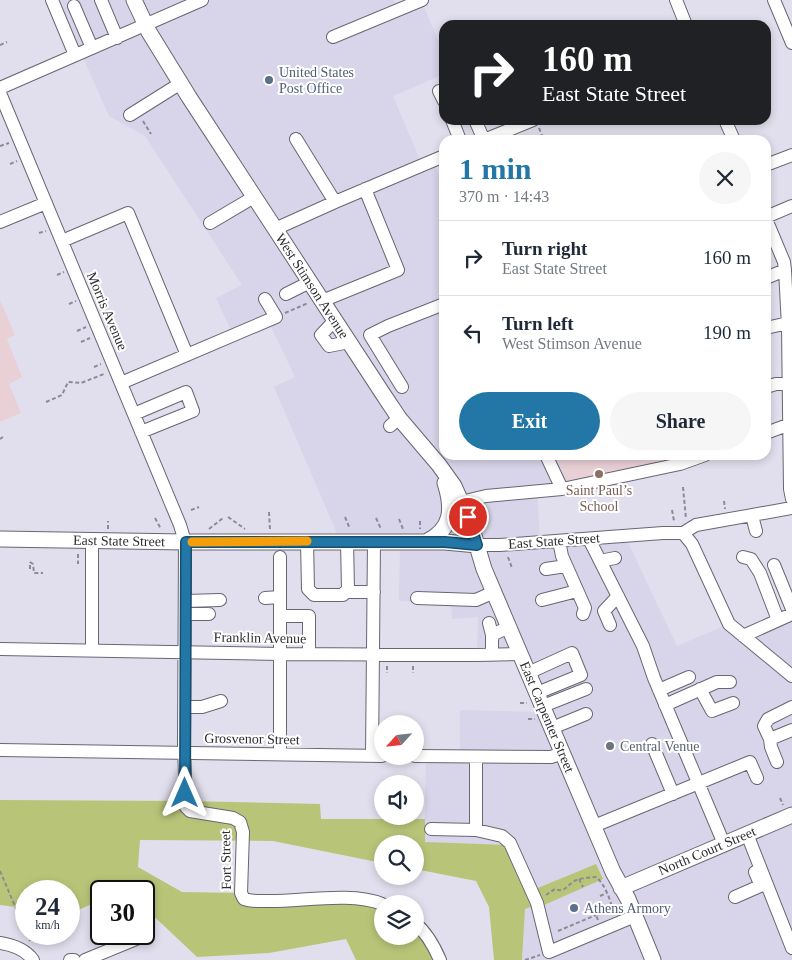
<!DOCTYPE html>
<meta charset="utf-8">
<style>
:root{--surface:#fff;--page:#f6f6f7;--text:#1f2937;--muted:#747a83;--line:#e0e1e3;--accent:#2277a7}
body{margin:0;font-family:Georgia,serif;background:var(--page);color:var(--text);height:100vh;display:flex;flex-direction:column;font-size:19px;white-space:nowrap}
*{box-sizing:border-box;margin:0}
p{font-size:16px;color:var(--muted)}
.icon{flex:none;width:28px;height:28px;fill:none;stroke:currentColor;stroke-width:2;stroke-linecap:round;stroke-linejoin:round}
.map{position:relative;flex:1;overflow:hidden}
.side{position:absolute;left:439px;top:135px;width:332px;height:325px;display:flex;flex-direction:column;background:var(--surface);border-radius:15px;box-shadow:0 2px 8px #0003}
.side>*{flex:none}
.banner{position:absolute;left:439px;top:20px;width:332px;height:105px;border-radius:15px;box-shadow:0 2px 8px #0003;background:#202124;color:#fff;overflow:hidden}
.needle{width:32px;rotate:243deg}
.fabs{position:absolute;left:374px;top:715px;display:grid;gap:10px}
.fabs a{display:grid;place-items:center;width:50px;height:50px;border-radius:50%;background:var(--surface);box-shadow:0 2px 8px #0003;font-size:25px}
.speed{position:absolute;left:15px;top:880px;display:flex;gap:10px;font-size:25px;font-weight:700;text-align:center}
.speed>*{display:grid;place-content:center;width:65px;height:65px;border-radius:50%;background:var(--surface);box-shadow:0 2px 8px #0003;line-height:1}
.speed small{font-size:12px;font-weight:400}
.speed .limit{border:2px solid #111;border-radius:8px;background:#fff;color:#111}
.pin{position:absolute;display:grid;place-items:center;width:42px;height:42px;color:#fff;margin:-21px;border:2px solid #fff;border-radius:50%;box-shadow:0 1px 5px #0007}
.me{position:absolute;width:55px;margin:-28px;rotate:0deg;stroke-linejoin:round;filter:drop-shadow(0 0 4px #0008)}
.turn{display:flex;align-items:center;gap:18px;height:105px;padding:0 20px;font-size:22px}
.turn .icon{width:65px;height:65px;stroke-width:2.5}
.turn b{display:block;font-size:35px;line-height:42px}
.round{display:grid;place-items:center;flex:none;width:52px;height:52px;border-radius:26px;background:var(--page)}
.overview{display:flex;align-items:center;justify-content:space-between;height:85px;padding:0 20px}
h1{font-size:30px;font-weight:700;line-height:38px;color:var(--accent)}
.primary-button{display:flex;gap:10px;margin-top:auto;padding:10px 20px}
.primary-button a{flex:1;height:58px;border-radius:30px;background:var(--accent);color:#fff;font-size:20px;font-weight:700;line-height:58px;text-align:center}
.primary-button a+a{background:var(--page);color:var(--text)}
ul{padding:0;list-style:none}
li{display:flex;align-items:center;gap:15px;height:75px;padding:0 20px;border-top:1px solid var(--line)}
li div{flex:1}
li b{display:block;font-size:19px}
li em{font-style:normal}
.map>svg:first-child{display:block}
.built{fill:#d8d4e9}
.education{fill:#e9d0d6}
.green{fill:#b8c578}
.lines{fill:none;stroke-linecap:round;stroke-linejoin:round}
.minor-casing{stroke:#686673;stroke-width:14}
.major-casing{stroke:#686673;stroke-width:17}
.path{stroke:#8c8b95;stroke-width:2;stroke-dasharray:4 2.5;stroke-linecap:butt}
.minor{stroke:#fff;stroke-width:12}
.major{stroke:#fff;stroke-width:15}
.route-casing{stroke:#164d6d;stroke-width:12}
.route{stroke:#2277a7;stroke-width:9}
.slow{stroke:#f59e0b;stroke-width:9}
.service-dot{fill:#5c6f8a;stroke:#fff;stroke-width:2}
.education-dot{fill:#8d6e63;stroke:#fff;stroke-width:2}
.worship-dot{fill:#6b7280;stroke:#fff;stroke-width:2}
.labels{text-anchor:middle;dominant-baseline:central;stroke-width:4;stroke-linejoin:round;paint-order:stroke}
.service-label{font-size:14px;fill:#4e5e75;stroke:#fff;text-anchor:start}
.street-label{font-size:14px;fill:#2e2d32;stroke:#fff}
.education-label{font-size:14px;fill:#785e54;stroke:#fff}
.worship-label{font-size:14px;fill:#5b616d;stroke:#fff;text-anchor:start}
</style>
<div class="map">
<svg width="792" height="960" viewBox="0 0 792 960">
<rect width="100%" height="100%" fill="#e1dfed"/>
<path class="built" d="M 52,0 L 394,0 L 398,10 L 421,0 L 444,54 L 444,74 L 393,96 L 422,165 L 433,161 L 444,188 L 444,455 L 671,455 L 537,491 L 540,542 L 625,536 L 677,646 L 729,624 L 743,636 L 792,615 L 792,960 L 522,960 L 525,909 L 533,906 L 424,842 L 426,757 L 460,757 L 460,710 L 535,712 L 517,654 L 477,655 L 478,617 L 452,619 L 451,603 L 399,601 L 400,542 L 338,536 L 274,387 L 295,377 L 268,320 L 233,335 L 216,298 L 242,285 L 145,136 L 109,116 L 81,53 Z"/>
<path class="education" d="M 0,300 L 15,335 L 7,339 L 22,377 L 9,384 L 21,413 L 0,422 Z
M 555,455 L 671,455 L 675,465 L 570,488 Z"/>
<path class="green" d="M 0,800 L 185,801 L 320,804 L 321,819 L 425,819 L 425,842 L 508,845 L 534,906 L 525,909 L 522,960 L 494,960 L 489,907 L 476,881 L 415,869 L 415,844 L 382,844 L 382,863 L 273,841 L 140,840 L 138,867 L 182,892 L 241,893 L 242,897 L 382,904 L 382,936 L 415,936 L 415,923 L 440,960 L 356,960 L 346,939 L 269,953 L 197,957 L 144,907 L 144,891 L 127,891 L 125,889 L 120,891 L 101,891 L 101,900 L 69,914 L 69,891 L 26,891 L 26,932 L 16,907 L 0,905 Z
M 596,864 L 603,879 L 544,905 L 533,890 Z"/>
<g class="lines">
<g class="minor-casing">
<path id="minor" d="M 52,0 L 75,55
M 101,0 L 117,38
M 676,0 L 686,25
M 774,0 L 792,43
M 74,6 L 92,48
M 333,37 L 422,0
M 0,88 L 202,0
M 439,91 L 444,101
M 0,93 L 180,525 L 185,542 L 184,745 L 186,807 L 190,811 L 233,818 L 240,822 L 243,832 L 241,893 L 244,899 C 253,902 262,901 271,901 C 304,901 353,892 382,904
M 130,115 L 181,83
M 452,120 L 460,140
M 475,120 L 484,140
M 725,120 L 734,140
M 296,139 L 335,202
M 484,140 L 533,120
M 766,165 L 792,155
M 766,217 L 792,206
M 766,219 L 784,262 L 785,270 L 788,327 L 790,489 L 792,499
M 0,222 L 46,203
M 210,223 L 254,197
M 275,229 L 335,202 L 444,156
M 62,241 L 128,213 L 187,355
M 766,278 L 785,270
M 286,294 L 310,282
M 322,301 L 398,270 L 365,189
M 335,320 L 321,335 L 329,346 L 349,342
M 766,328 L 788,323
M 121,383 L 276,317 L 265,299
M 402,387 L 370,335 L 388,326 L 444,304
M 766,387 L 776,384 L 789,384
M 134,414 L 186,392 L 193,411 L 141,432
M 390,426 L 399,418
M 766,433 L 790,424
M 546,455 L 562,489
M 461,502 L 486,496 L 562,489 L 680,464 L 705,455
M 752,516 L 756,531
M 683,533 L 696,525 L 792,508
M 589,539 L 643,646 L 654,678 L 724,844
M 92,540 L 92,650
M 307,541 L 308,589 L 314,595 L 343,595 L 348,590 L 347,541
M 559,541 L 562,556 L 585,608 L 583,614
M 477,545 L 500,545 L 663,533 L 683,533 L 692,544 L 729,624 L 792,676
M 280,557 L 280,754
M 743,557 L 751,559 L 760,573 L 778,620
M 600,561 L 615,558
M 774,565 L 792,609
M 546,569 L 566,566
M 345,592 L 374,592
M 265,598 L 280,597
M 417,598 L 476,600 L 494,592
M 542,600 L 577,591
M 185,601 L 220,600
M 185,614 L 209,614
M 280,616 L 309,616 L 309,654
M 489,623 L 492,635
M 610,625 L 604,611 L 618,596
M 743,636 L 792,614
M 0,649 L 280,654 L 477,655 L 520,654
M 492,655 L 492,635 L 509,627
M 528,673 L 572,653 L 581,675 L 537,693
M 700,689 L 712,711 L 733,703
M 659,690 L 689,677
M 665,705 L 717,682 L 730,682
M 543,706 L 586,689
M 185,707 L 202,707 L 221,701
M 792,707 L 768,719 L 764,726 L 770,739 L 792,730
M 552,728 L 586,714
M 770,739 L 771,747 L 777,762
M 652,744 L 673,794
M 0,750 L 382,756
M 372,756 L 374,541
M 415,756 L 551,757 L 563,753
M 594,826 L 750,762 L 757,778
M 431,829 L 476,830 L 476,757
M 476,830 L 502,836 L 510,843 L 537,903 L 549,952 L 635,916
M 747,834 L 792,948
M 735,897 L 760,886 L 760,884 L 755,872
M 415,923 C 427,933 434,946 440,960
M 0,943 C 13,945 25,949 33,960
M 70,960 L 74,960
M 85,960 L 141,937"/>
</g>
<g class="major-casing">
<path id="major" d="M 134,0 L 149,32 L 189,97 L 383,394 L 399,418 L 439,465 L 454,486 L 470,522 L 484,569 L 613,872 L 628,899 L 653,960
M 0,539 L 185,542 L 445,542 L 477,545
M 426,542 C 453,529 453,508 445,483
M 621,888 L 792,815"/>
</g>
<path class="path" d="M 0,45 L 7,42
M 561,120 L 562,123
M 143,121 L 151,134
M 539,128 L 543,138
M 0,146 L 9,143
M 10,164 L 17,161
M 39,233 L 46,231
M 57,275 L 64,272
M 69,304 L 76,301
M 285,313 L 308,303
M 77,331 L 86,327
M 81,342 L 90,338
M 94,367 L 101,364
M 46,402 L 62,395 L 68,382 L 81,383 L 104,374
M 0,439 L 3,437
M 575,455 L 576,458
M 683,487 L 686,519
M 724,501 L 725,509
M 191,510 L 199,507
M 672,510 L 674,521
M 269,512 L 270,530
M 228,517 L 245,529
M 345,517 L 350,529
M 155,518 L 161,529
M 376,518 L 381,529
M 399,519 L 403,529
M 420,521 L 420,529
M 108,529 L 108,521
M 209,529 L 223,518
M 78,554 L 78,564
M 508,557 L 512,568
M 30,562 L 33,564 L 34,573 L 43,573
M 30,569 L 30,562
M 387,666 L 387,673
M 413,666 L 413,673
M 520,703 L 527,703
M 528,719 L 535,719
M 780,798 L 783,805
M 0,871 L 26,932
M 579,879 L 583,887
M 546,895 L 555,889 C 567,894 568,881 580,879 C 584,878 592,877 596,877 C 605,884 611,901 613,912
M 600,896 L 607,893
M 598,920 L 596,915 L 599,914 L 599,912
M 558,931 L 596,915
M 27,934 L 30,941
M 525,960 L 540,955"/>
<use href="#minor" class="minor"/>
<use href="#major" class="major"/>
</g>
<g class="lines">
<g class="route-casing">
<path id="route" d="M 185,793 L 186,542 L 445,542 L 477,545 L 468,517"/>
</g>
<use href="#route" class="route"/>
<path class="slow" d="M 192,542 L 307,541"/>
</g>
<g class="service-dot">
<circle cx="269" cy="80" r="5"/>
<circle cx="574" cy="908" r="5"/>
</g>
<circle class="education-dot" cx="599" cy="474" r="5"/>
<circle class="worship-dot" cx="610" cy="746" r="5"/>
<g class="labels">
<g class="service-label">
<text x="279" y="72">United States<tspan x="279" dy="16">Post Office</tspan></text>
<text x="584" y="908">Athens Armory</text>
</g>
<g class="street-label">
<text transform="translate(312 286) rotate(57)">West Stimson Avenue</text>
<text transform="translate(107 311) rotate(67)">Morris Avenue</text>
<text transform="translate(119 541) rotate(1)">East State Street</text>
<text transform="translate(554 541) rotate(-4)">East State Street</text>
<text transform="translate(260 638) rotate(1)">Franklin Avenue</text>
<text transform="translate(547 717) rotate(67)">East Carpenter Street</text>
<text transform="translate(252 739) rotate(1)">Grosvenor Street</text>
<text transform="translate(707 851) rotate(-23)">North Court Street</text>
<text transform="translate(226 860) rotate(-91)">Fort Street</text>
</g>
<g class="education-label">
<text x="599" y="490">Saint Paul’s<tspan x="599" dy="16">School</tspan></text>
</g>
<g class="worship-label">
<text x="620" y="746">Central Venue</text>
</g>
</g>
</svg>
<div class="fabs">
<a><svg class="needle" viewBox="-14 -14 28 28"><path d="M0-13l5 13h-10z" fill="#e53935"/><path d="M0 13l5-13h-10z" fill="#747a83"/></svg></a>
<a><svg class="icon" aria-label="sound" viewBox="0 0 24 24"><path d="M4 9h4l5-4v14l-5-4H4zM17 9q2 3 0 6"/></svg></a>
<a><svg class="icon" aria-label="search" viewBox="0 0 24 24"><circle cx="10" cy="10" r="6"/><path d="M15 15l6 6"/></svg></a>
<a><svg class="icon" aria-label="layers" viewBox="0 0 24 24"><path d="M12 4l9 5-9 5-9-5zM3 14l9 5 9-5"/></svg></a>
</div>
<div class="speed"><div>24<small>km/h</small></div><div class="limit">30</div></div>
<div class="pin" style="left:468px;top:517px;background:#d93025"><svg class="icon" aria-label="arrive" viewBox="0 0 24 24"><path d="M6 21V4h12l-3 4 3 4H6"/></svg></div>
<svg class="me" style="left:185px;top:793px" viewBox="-20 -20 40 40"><path d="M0-17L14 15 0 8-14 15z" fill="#2277a7" stroke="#fff" stroke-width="4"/></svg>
<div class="banner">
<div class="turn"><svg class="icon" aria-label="right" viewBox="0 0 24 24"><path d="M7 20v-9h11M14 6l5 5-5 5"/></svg><div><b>160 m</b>East State Street</div></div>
</div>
<section class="side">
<div class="overview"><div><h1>1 min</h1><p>370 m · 14:43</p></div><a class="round"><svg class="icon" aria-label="close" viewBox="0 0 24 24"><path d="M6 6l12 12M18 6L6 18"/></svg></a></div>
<ul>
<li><svg class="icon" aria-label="right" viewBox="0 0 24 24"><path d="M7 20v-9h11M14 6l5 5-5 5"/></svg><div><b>Turn right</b><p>East State Street</p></div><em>160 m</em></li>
<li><svg class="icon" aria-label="left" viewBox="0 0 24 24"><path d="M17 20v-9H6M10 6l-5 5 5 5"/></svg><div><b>Turn left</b><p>West Stimson Avenue</p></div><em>190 m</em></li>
</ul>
<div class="primary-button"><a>Exit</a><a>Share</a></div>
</section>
</div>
